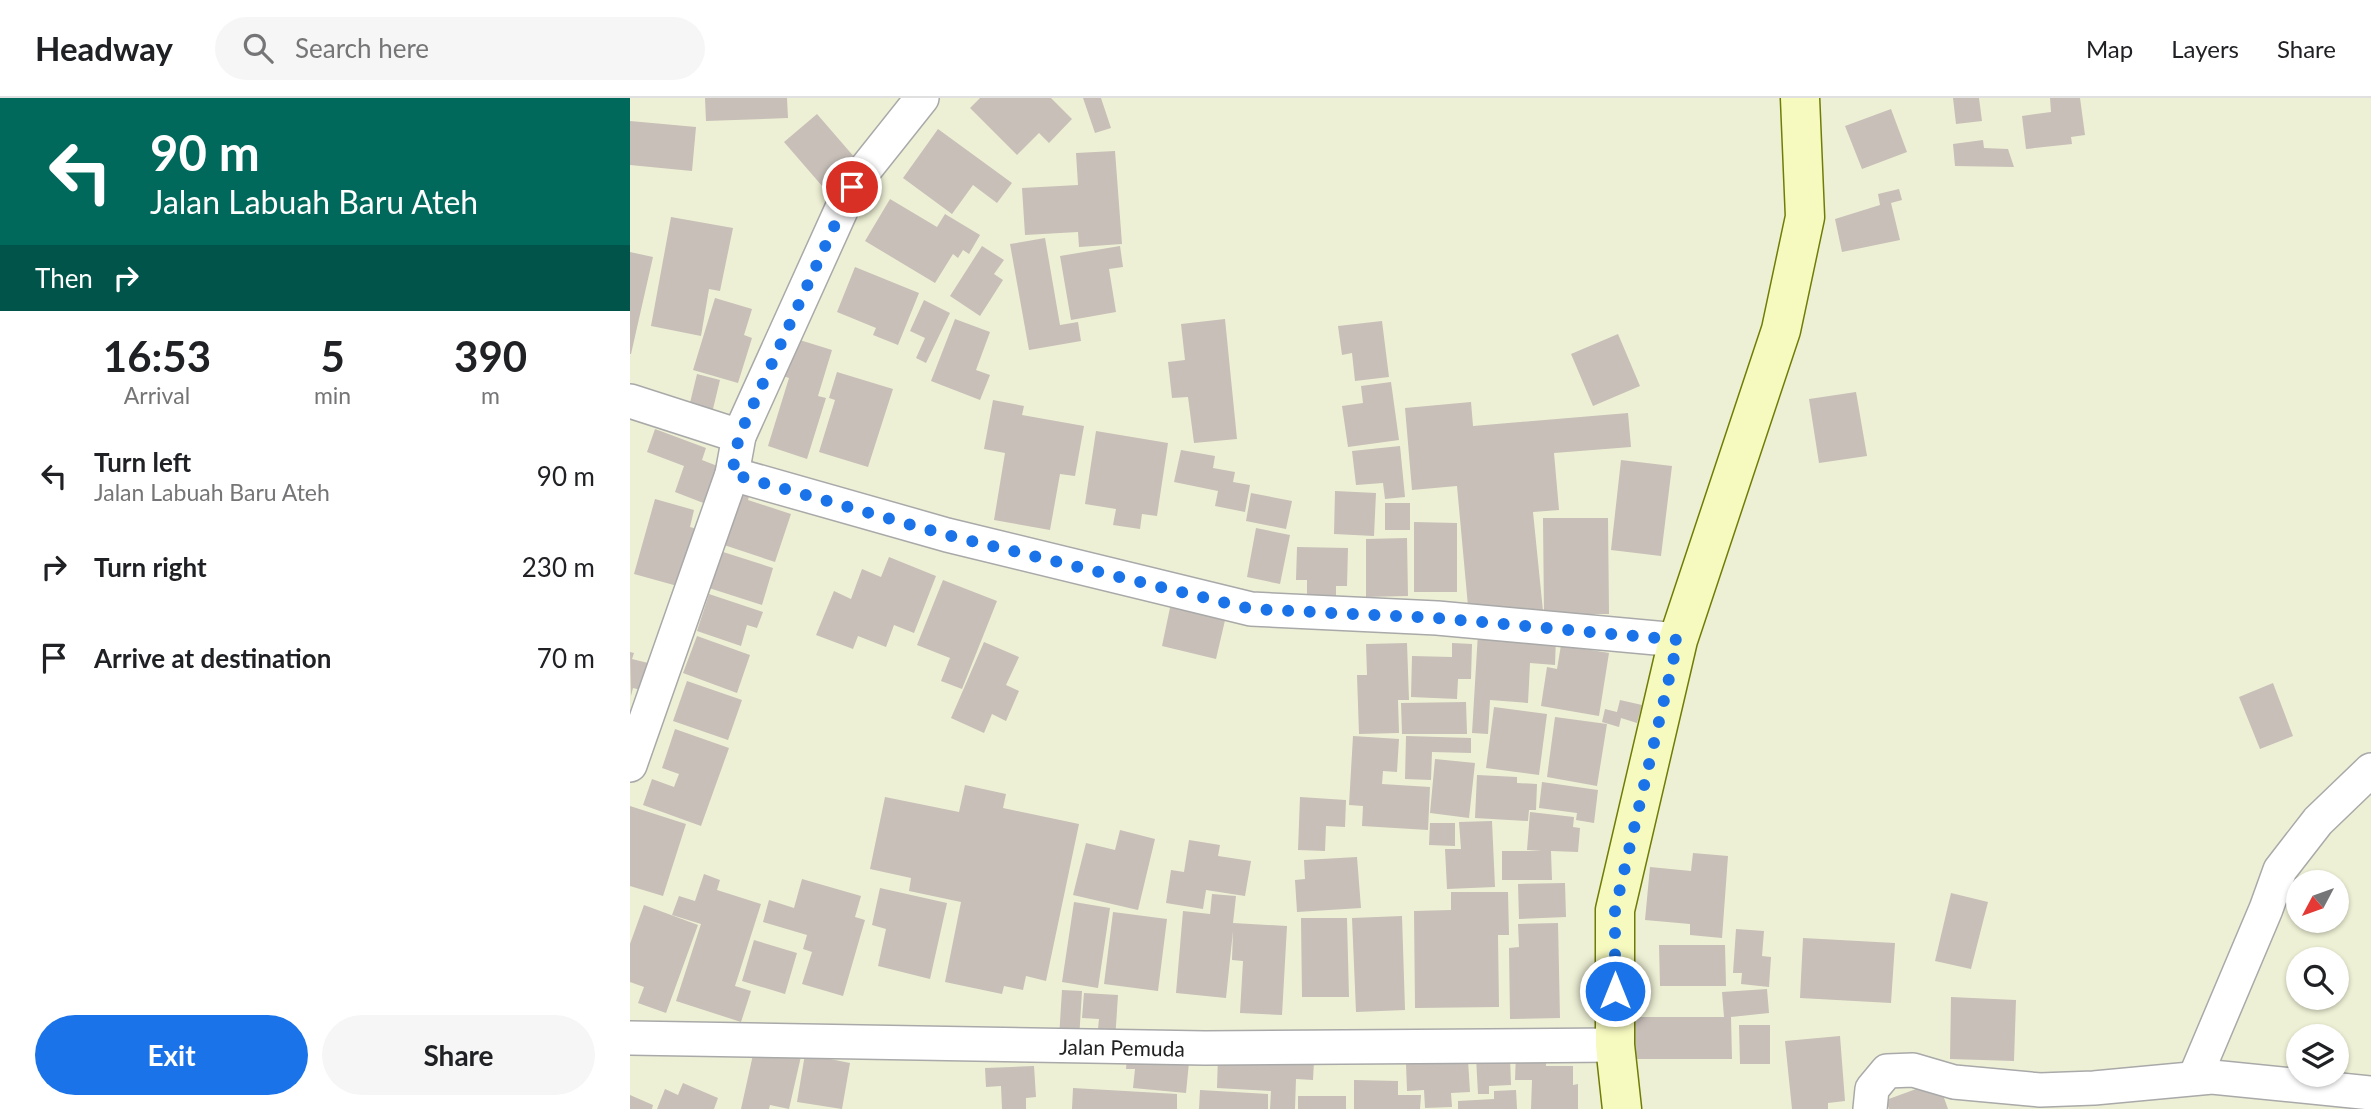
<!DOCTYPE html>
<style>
:root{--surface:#fff;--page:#f6f6f6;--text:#202124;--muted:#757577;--line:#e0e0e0;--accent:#1a73e8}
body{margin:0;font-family:Lato,sans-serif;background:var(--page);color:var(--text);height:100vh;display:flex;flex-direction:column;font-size:26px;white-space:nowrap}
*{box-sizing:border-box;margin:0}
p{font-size:23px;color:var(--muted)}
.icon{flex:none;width:38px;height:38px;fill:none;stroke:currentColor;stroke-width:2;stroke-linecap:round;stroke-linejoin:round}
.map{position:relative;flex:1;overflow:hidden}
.side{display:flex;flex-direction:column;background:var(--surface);width:630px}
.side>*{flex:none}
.guide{background:#00695c;color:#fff;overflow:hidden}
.needle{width:46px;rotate:229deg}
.tools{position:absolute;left:1656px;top:772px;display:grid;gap:14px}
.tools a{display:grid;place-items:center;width:63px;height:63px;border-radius:50%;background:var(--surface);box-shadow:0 2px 5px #0004;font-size:35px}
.pin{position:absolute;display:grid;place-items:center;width:60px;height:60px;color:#fff;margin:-30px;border:4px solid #fff;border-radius:50%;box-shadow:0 2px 7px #0007}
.me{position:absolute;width:77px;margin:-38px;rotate:0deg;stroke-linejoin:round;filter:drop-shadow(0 0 5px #0008)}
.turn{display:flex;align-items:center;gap:24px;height:147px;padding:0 35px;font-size:32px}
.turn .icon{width:91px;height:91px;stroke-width:2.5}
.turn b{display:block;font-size:49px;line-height:60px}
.then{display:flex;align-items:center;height:66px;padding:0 35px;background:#0003;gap:14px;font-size:26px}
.eta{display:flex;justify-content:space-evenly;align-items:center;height:119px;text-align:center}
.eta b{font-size:42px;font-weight:700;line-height:49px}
.button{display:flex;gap:14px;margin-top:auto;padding:14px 35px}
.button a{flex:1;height:80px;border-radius:42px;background:var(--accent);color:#fff;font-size:28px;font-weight:700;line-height:80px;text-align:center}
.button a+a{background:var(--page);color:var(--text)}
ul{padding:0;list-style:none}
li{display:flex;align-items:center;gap:21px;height:91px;padding:0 35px}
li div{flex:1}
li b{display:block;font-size:26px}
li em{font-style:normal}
header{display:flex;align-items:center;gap:42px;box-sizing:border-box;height:98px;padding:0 35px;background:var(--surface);border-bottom:2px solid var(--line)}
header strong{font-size:33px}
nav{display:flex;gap:38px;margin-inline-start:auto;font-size:24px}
.search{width:490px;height:63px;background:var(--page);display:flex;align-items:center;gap:18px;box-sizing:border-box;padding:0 24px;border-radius:38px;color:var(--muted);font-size:26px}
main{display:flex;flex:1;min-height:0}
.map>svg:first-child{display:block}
.farmland{fill:#eef0d5;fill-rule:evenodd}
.building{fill:#c7bfb8}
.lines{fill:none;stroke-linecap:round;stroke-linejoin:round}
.minor-casing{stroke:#a9a9a9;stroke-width:36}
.secondary-casing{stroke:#707d05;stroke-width:41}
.minor{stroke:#fff;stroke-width:33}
.secondary{stroke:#f7fabf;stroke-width:38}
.route{stroke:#1a73e8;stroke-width:12;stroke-dasharray:0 21.6}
.labels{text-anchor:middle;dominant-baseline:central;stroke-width:7;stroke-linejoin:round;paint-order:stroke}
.street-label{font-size:21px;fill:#222;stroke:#fff}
</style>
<header>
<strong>Headway</strong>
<div class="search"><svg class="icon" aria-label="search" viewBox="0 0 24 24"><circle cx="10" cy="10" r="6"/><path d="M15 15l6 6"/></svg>Search here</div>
<nav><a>Map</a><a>Layers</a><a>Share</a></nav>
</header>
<main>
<section class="side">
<div class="guide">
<div class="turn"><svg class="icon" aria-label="left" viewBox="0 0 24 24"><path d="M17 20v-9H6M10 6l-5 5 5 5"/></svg><div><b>90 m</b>Jalan Labuah Baru Ateh</div></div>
<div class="then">Then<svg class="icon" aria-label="right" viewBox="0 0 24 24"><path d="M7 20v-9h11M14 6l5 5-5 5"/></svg></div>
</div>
<div class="eta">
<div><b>16:53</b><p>Arrival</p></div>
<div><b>5</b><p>min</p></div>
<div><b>390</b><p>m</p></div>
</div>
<ul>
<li><svg class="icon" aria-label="left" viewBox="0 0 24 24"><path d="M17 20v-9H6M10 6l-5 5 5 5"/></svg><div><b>Turn left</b><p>Jalan Labuah Baru Ateh</p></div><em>90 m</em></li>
<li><svg class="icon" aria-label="right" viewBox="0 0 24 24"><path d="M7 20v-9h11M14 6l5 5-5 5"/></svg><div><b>Turn right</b></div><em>230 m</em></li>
<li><svg class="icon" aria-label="arrive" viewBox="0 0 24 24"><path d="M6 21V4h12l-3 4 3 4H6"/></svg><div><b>Arrive at destination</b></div><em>70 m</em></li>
</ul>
<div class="button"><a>Exit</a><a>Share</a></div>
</section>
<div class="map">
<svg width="1741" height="1011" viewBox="0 0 1741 1011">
<rect width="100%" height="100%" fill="#f2efe9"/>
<path class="farmland" d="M 0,0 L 1741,0 L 1741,1011 L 0,1011 ZM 1668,784 L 1706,784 L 1706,822 L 1668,822 ZM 1668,861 L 1706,861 L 1706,900 L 1668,900 ZM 1668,938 L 1706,938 L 1706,976 L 1668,976 Z"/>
<path class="building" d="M 75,0 L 157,0 L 158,20 L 76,23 Z
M 350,0 L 421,0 L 442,21 L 419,45 L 409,35 L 387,57 L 340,10 Z
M 453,0 L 471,0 L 481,30 L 465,35 Z
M 1323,0 L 1349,0 L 1352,23 L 1326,26 Z
M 1420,0 L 1450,0 L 1455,37 L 1441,39 L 1442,46 L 1396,51 L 1392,18 L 1421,14 Z
M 1261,11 L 1277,54 L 1232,71 L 1215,28 Z
M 187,16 L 232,68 L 199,96 L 154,44 Z
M 0,23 L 66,29 L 62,73 L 0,67 Z
M 308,31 L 382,85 L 367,105 L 343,87 L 322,116 L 273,80 Z
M 1353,42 L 1354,50 L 1378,51 L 1384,69 L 1325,68 L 1323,46 Z
M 485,53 L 492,146 L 449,149 L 448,134 L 395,137 L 392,90 L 448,87 L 446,55 Z
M 1269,91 L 1272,102 L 1261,105 L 1270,142 L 1212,154 L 1205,121 L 1250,107 L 1248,96 Z
M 260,101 L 307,129 L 315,116 L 350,137 L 339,156 L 333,152 L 328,160 L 323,156 L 305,185 L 235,143 Z
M 41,119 L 103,130 L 90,193 L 79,191 L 71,238 L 21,228 Z
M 415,140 L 430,227 L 448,224 L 451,243 L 399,252 L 380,146 Z
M 352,148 L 374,162 L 364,176 L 373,182 L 350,218 L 320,198 Z
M 490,148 L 493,169 L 479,171 L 486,214 L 441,222 L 430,158 Z
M 0,154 L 23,159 L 1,256 L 0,256 Z
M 225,169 L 289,195 L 268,247 L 243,237 L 246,230 L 207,214 Z
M 85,200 L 122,211 L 114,237 L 122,240 L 108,285 L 63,272 Z
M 294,202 L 320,215 L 296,265 L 286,260 L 295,240 L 280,233 Z
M 325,221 L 360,234 L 346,272 L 360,277 L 350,302 L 301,283 Z
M 595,221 L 607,341 L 564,345 L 558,299 L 542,300 L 538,264 L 555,262 L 551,226 Z
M 752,223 L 759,279 L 725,283 L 722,255 L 712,257 L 708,228 Z
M 988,236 L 1010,288 L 963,308 L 941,256 Z
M 160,239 L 202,252 L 188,298 L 196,300 L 177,361 L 138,348 L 159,280 L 147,276 Z
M 207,274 L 263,291 L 238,369 L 189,354 L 205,302 L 199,300 Z
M 67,276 L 90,282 L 82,315 L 59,309 Z
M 761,284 L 769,342 L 718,349 L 712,308 L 733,305 L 731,288 Z
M 1226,294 L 1237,358 L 1189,365 L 1179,301 Z
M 363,302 L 394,308 L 392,317 L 454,328 L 445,378 L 430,376 L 420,432 L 364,422 L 375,355 L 354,351 Z
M 841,304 L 843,328 L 998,315 L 1001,349 L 924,355 L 929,412 L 903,414 L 913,513 L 839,519 L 827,388 L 782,392 L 775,310 Z
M 25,331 L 76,350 L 72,362 L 90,369 L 76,406 L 45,394 L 54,368 L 17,354 Z
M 466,333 L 538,345 L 527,418 L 512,416 L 510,431 L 483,427 L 486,411 L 455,406 Z
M 770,348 L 775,399 L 755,401 L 753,385 L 726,387 L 722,353 Z
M 551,352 L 585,358 L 583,370 L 605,374 L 603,384 L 620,387 L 615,414 L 585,408 L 588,393 L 544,384 Z
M 991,362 L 1042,368 L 1031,458 L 981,452 Z
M 107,386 L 121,391 L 118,402 L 161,416 L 145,464 L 88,445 Z
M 705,393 L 746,395 L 744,438 L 704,436 Z
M 621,395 L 662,403 L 656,431 L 616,423 Z
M 25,401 L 64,412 L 60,429 L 74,433 L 51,489 L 4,476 Z
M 755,405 L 780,405 L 780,432 L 755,432 Z
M 913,420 L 978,420 L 979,516 L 914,516 Z
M 784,424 L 827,425 L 827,494 L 784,494 Z
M 626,430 L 660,437 L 650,486 L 617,479 Z
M 777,440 L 778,498 L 736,499 L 736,441 Z
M 667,449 L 718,450 L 717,488 L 706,488 L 706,502 L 677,501 L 677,482 L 666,482 Z
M 90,453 L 143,470 L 132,507 L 79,490 Z
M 259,459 L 306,478 L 284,535 L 264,527 L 256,549 L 228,538 L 223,551 L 186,537 L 204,493 L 221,501 L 232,471 L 251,479 Z
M 313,482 L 367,503 L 332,591 L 311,583 L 320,560 L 287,547 Z
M 79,496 L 133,514 L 127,530 L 117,527 L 111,548 L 67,533 Z
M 541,505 L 596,518 L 586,561 L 532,548 Z
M 848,535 L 926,539 L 925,567 L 900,565 L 898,605 L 860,602 L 858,636 L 842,635 Z
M 67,538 L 120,557 L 107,595 L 53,575 Z
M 354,544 L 389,559 L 376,587 L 389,593 L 376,623 L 362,616 L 354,635 L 321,620 Z
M 777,545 L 779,602 L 768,602 L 769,635 L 729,636 L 727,577 L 737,577 L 736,546 Z
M 822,545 L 842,546 L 841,581 L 828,581 L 827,601 L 781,599 L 782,558 L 822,559 Z
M 931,547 L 979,555 L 969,618 L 911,608 L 917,569 L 927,571 Z
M 0,554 L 4,555 L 2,561 L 22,566 L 15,593 L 3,590 L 1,598 Z
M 57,583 L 112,602 L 98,642 L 43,623 Z
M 1643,585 L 1663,638 L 1630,651 L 1609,599 Z
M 990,602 L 1012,607 L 1007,625 L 991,620 L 989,629 L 972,624 L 975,611 L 987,614 Z
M 836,604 L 837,636 L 772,636 L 771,605 Z
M 864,609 L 917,616 L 909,677 L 856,670 Z
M 925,619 L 977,626 L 967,688 L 917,679 Z
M 45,631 L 99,650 L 71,728 L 13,707 L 22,681 L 44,689 L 49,676 L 32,670 Z
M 723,638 L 769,641 L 767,674 L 753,673 L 752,686 L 800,689 L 798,732 L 732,728 L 733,708 L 719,707 Z
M 776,638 L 841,640 L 841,655 L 802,654 L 801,682 L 775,681 Z
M 805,661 L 845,665 L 839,720 L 800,715 Z
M 847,677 L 887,679 L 887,685 L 907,686 L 906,712 L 899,712 L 898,723 L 845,720 Z
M 912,684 L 968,692 L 964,725 L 946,722 L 947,715 L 909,710 Z
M 335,687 L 376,696 L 373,710 L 449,726 L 416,883 L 396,878 L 393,892 L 374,888 L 372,896 L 315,884 L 331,804 L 279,793 L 281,780 L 240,771 L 255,699 L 329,714 Z
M 670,699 L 716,702 L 715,729 L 696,728 L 695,753 L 668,752 Z
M 0,708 L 56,726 L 33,798 L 0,788 Z
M 900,714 L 944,719 L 943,729 L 950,730 L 948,754 L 921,753 L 922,782 L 872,782 L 872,753 L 912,753 L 897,752 Z
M 862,723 L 865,789 L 817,791 L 815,751 L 831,751 L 829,724 Z
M 800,725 L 825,725 L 825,748 L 799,747 Z
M 490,732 L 525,741 L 508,812 L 443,797 L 456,745 L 485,752 Z
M 559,742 L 590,747 L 588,758 L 621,763 L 615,798 L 576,792 L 573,811 L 536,805 L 541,772 L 554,774 Z
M 1063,755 L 1098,758 L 1092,840 L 1060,837 L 1060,826 L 1015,822 L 1020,769 L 1061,773 Z
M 727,759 L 731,810 L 667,814 L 665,782 L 675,781 L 674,762 Z
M 74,776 L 90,782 L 87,792 L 131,806 L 105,888 L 121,893 L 111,924 L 46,903 L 71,826 L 42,817 L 49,798 L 65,803 Z
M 172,781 L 231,798 L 225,819 L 235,822 L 213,898 L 172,886 L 182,854 L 173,851 L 177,837 L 133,824 L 139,802 L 164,810 Z
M 935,785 L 936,819 L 889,821 L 888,786 Z
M 250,790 L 317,805 L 300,881 L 248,868 L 256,831 L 242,827 Z
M 821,794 L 878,794 L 879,837 L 868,837 L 869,909 L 785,910 L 784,813 L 821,812 Z
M 1321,795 L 1358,804 L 1341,871 L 1305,863 Z
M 582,796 L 606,798 L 603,825 L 657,828 L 652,917 L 610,915 L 613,863 L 602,862 L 603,833 L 596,900 L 546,895 L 553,813 L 580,816 Z
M 444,804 L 480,810 L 468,890 L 432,884 Z
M 14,807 L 68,827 L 36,915 L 8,905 L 14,889 L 0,884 L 0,846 Z
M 483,814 L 537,821 L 528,893 L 474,886 Z
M 772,818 L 775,912 L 726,914 L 722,820 Z
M 671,820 L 717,820 L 719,899 L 672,899 Z
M 928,825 L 930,920 L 880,921 L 879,850 L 889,849 L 888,826 Z
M 1106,831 L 1134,833 L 1132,858 L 1141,859 L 1139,889 L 1111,886 L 1112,875 L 1103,875 Z
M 1173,840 L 1265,845 L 1261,905 L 1170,900 Z
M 124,842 L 167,855 L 155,896 L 112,883 Z
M 1029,847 L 1095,847 L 1096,888 L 1030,888 Z
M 1137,891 L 1139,915 L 1101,919 L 1102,961 L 1005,961 L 1004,919 L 1094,919 L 1092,894 Z
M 432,892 L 452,893 L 449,942 L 429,940 Z
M 454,895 L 488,897 L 485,943 L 467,941 L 469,921 L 452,920 Z
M 1321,899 L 1386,902 L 1384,963 L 1320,961 Z
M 1109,927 L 1140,927 L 1140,966 L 1110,966 Z
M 1210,938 L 1215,1003 L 1198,1005 L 1198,1011 L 1162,1011 L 1155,943 Z
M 126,943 L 172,954 L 159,1011 L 140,1007 L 139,1011 L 111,1011 Z
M 886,955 L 916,955 L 916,968 L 943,968 L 943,987 L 948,986 L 948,1011 L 901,1011 L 902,982 L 885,982 Z
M 175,956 L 220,965 L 212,1011 L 167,1004 Z
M 497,958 L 559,964 L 556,995 L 503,990 L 505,971 L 496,971 Z
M 588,958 L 684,963 L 683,982 L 666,981 L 665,1011 L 640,1011 L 641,993 L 587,990 Z
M 880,958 L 881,987 L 859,988 L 859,996 L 848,996 L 846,959 Z
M 838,962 L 840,994 L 821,995 L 822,1009 L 795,1010 L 794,992 L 777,993 L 776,966 Z
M 404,968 L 406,999 L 396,1000 L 396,1011 L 372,1011 L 371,988 L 356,989 L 355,970 Z
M 724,982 L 768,983 L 768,997 L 791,997 L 790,1011 L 724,1011 Z
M 1308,983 L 1318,1011 L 1259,1011 L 1256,1002 Z
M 53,985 L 88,1000 L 84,1011 L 27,1011 L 35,991 L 48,997 Z
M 443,990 L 547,996 L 547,1011 L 442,1011 Z
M 570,992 L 638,996 L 638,1011 L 569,1011 Z
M 886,992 L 887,1011 L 828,1011 L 828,1003 L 864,1001 L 864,993 Z
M 0,997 L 23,1007 L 22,1011 L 0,1011 Z
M 668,998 L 716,998 L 716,1011 L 668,1011 Z"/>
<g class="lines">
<g class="minor-casing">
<g id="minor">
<path d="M 0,303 L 109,338"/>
<path d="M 102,376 L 317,437 L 621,511 L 807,520 L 1048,542"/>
<path d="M 0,667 L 102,376 L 109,338 L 222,88 L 292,0"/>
<path id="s1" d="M 0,940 L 575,950 L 985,947"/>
<path d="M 1565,979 L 1636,811 L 1650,772 L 1688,723 L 1741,672"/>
<path d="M 1240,1011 L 1242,991 L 1257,973 L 1283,972 L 1324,984 L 1410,992 L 1464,990 L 1582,979 L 1741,995"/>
</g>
</g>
<g class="secondary-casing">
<path id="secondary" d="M 992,1011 L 985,947 L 985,812 L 1048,542 L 1151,232 L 1175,119 L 1170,0"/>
</g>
<use href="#minor" class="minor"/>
<use href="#secondary" class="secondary"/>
</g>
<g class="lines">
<path class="route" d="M 222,89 L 109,338 L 102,376 L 317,437 L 621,511 L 807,520 L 1048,542 L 985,812 L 985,893"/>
</g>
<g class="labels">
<g class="street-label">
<text stroke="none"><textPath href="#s1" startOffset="492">Jalan Pemuda</textPath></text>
</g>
</g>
</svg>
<div class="tools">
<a><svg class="needle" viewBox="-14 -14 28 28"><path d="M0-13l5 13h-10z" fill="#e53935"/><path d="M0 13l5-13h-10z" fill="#757577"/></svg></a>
<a><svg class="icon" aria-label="search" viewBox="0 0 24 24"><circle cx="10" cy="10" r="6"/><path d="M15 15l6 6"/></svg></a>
<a><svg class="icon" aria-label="layers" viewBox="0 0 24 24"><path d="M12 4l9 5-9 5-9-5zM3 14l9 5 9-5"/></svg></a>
</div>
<div class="pin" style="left:222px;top:89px;background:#d93025"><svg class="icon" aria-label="arrive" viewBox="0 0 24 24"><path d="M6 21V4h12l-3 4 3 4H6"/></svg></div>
<svg class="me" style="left:985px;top:893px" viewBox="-20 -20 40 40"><circle r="17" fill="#1a73e8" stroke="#fff" stroke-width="3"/><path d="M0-11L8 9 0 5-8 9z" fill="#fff"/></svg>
</div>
</main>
